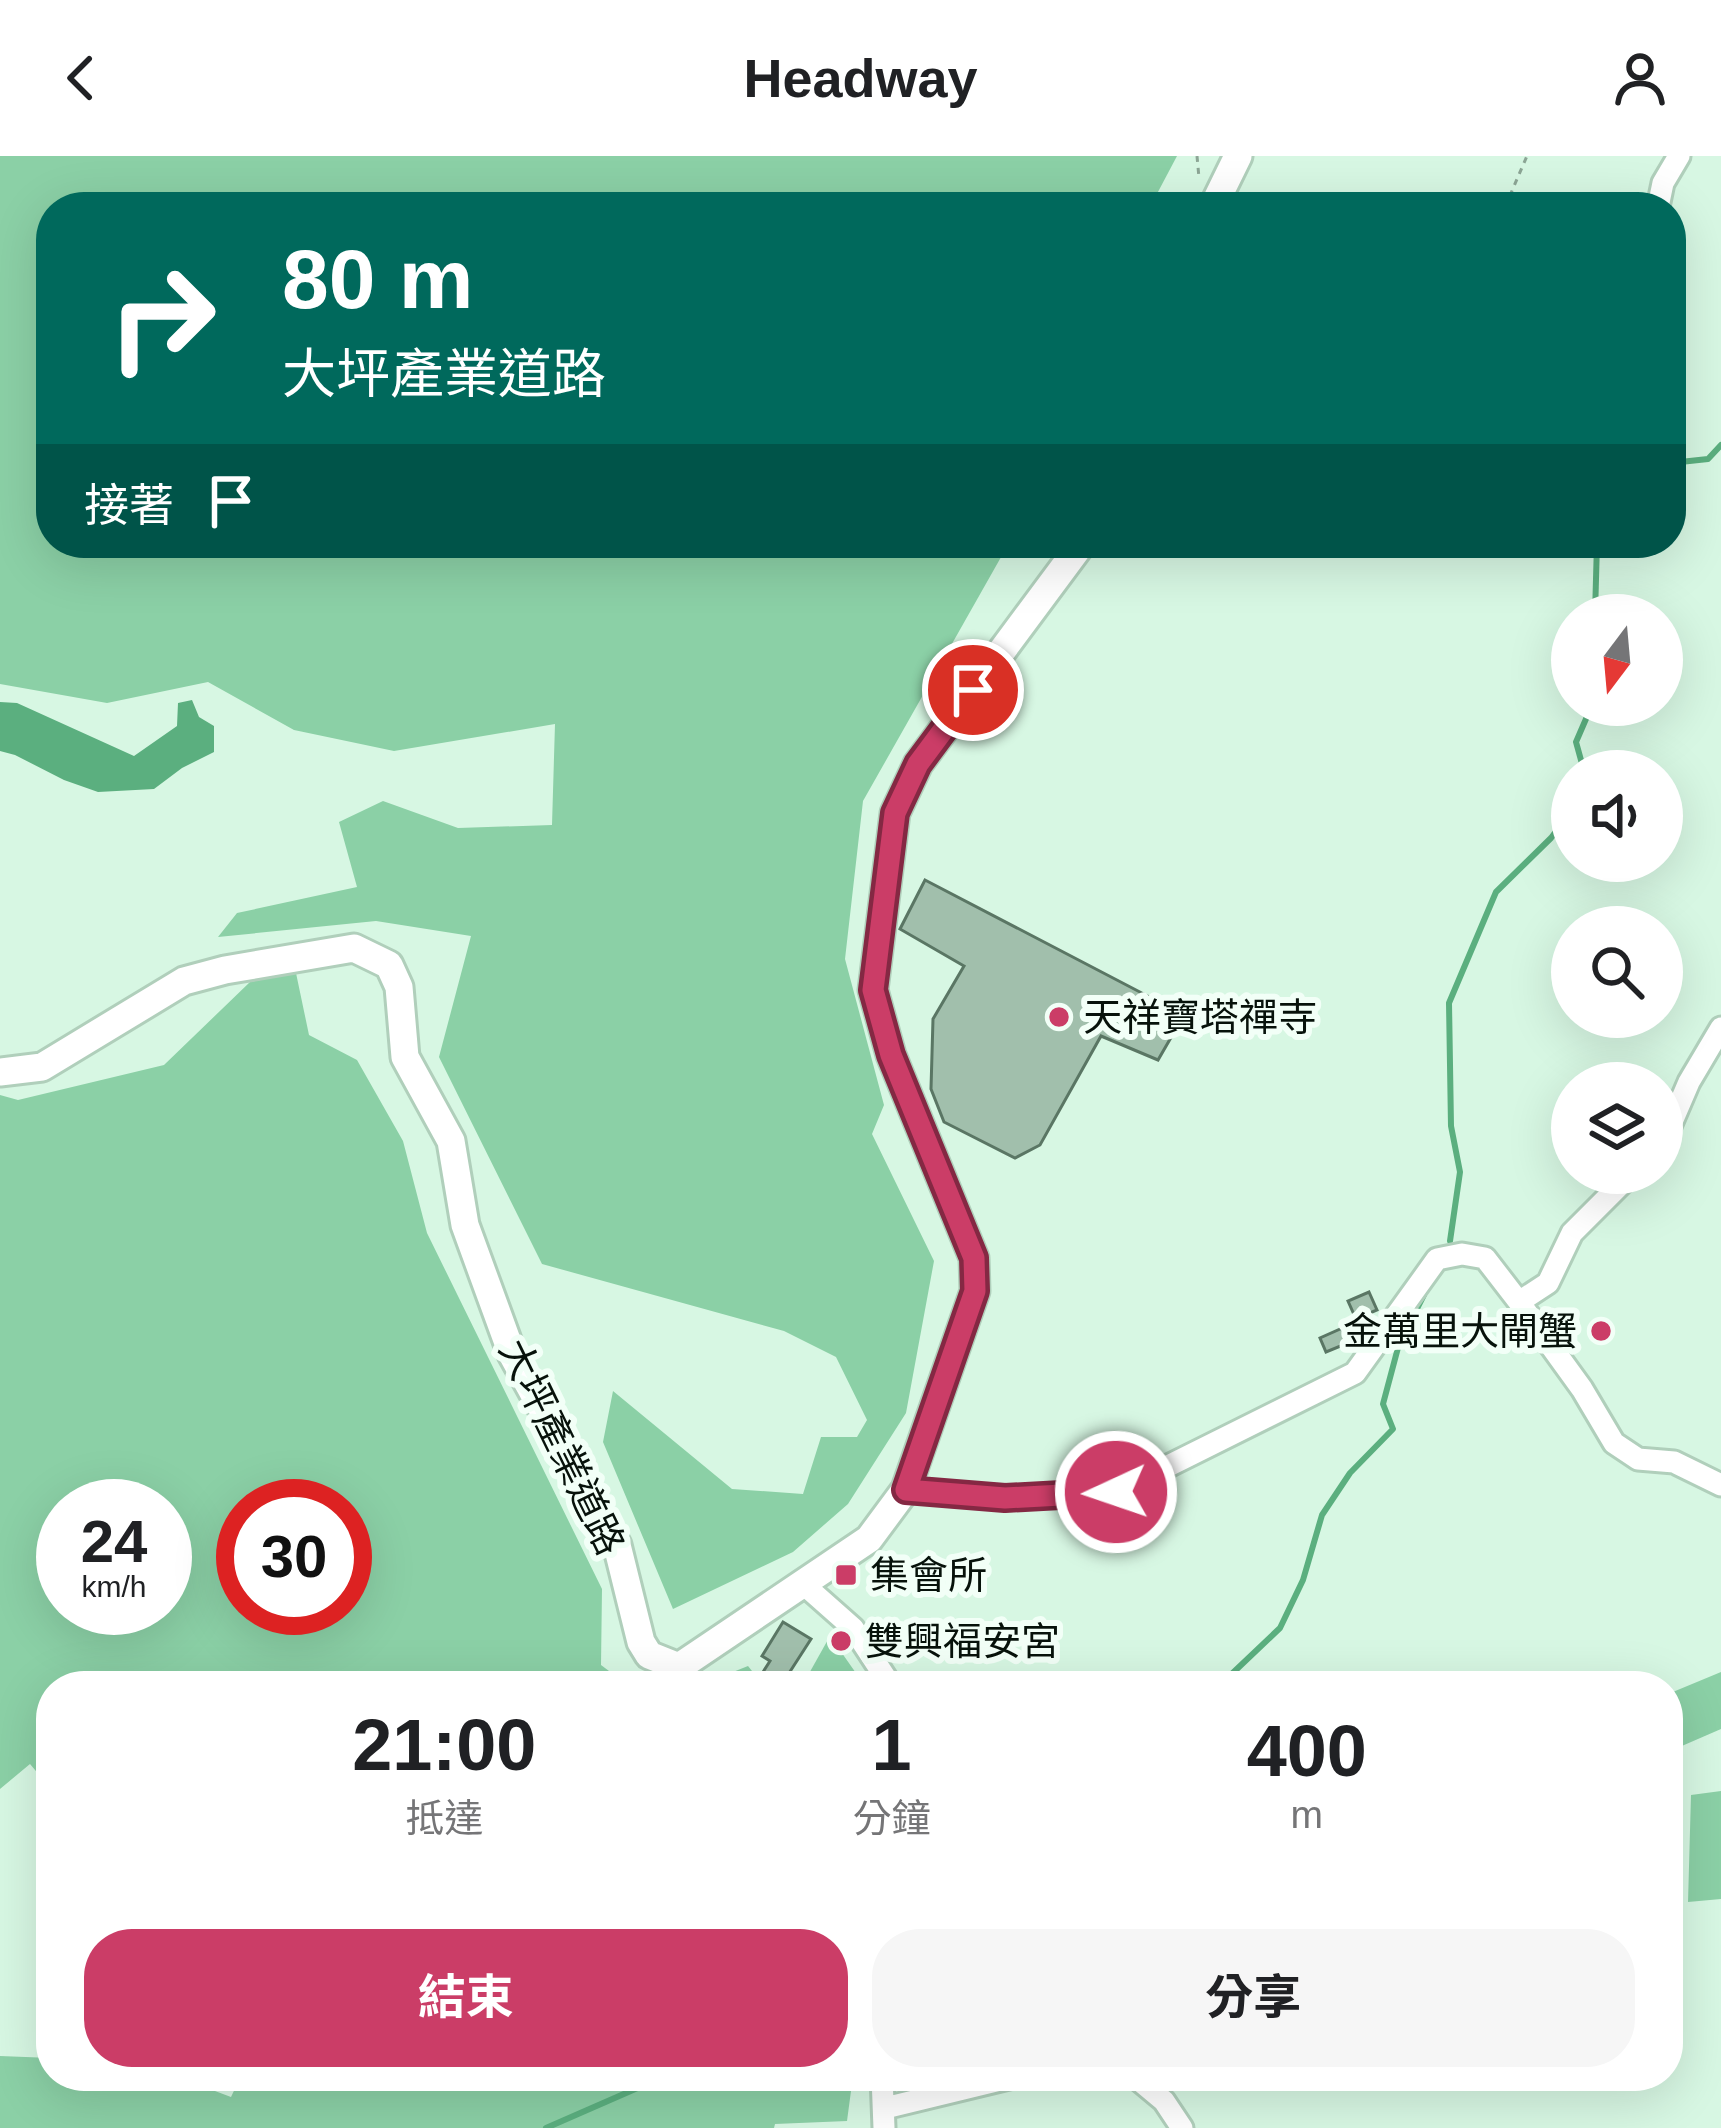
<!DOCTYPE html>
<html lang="zh-TW">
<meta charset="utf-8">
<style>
:root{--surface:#fff;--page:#f6f6f6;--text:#202124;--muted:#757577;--accent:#cb3d67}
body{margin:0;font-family:Helvetica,"Noto Sans TC",sans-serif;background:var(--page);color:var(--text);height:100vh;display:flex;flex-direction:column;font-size:45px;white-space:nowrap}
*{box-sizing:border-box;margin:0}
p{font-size:39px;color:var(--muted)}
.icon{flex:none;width:66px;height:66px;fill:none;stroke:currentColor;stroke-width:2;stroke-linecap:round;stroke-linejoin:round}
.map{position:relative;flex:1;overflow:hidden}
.sheet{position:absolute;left:36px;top:1515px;width:1647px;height:420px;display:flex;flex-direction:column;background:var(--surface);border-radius:48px;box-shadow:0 12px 48px #0002}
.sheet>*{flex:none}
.guide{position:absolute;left:36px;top:36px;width:1650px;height:366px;border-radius:48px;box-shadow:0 12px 48px #0002;background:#00695c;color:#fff;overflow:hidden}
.needle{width:78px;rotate:196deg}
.controls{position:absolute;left:1551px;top:438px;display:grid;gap:24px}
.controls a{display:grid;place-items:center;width:132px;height:132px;border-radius:50%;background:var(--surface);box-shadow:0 12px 48px #0002;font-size:60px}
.speed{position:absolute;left:36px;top:1323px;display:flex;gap:24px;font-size:60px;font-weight:700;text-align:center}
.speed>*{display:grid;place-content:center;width:156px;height:156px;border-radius:50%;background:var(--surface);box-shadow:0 12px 48px #0002;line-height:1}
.speed small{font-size:30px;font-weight:400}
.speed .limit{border:18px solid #d22;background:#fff;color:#111}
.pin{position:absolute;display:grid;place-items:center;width:102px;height:102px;color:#fff;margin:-51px;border:6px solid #fff;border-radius:50%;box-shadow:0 3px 12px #0007}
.me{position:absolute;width:132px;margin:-66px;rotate:267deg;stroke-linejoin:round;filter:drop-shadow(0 0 9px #0008)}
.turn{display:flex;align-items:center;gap:42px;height:252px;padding:0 48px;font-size:54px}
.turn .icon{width:156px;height:156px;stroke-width:2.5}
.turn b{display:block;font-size:84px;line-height:102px}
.then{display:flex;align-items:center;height:114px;padding:0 48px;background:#0003;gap:24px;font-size:45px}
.eta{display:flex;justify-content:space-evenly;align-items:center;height:204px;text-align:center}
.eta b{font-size:72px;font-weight:700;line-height:84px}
.cta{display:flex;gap:24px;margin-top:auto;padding:24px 48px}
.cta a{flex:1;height:138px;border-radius:48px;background:var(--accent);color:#fff;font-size:48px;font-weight:700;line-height:138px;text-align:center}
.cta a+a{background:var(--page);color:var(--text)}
header{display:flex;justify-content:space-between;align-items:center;height:156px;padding:0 48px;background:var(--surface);font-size:54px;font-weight:700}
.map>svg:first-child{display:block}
.green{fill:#8bd0a6;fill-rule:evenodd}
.water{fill:#5baf7f}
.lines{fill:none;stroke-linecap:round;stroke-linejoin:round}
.stream{stroke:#5baf7f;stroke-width:6}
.building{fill:#a1bfac;stroke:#5a7664;stroke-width:3}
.street-casing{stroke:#b0cfbb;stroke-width:27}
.secondary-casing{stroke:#b0cfbb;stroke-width:33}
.path{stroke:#8ca595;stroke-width:3;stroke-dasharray:6 6;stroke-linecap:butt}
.street{stroke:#fff;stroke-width:21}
.secondary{stroke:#fff;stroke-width:27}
.route-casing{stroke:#842843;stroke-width:30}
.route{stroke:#cb3d67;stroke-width:21}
.poi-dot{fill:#cb3d67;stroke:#f2fff7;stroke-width:4.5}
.labels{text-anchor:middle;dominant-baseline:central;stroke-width:12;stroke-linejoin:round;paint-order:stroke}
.poi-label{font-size:39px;fill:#07120b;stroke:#f2fff7;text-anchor:start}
.street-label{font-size:39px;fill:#07120b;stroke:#f2fff7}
</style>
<header><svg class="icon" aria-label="back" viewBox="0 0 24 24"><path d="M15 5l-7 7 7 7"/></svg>Headway<svg class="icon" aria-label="person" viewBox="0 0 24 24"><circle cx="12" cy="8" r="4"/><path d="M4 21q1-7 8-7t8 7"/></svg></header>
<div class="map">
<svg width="1721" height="1972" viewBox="0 0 1721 1972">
<rect width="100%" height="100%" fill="#d7f7e3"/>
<path class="green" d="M 0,0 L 1177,0 L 1150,51 L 51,51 L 51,387 L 1009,387 L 863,645 L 845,803 L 884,949 L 872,978 L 934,1105 L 906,1257 L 848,1348 L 793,1396 L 673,1453 L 603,1286 L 613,1235 L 732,1333 L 803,1338 L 821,1281 L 857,1281 L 867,1264 L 836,1201 L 784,1175 L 542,1108 L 439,901 L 471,780 L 376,765 L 218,781 L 237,757 L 357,731 L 339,666 L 383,645 L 458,672 L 552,669 L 555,568 L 394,595 L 294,574 L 208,526 L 107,547 L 0,528 Z
M 296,817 L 309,879 L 357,904 L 403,985 L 427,1077 L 602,1433 L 601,1509 L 629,1530 L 51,1530 L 51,1633 L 30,1608 L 0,1633 L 0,939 L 18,944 L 164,909 L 250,826 ZM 165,1350 L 165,1452 L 63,1452 L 63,1350 ZM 243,1350 L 345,1350 L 345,1452 L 243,1452 Z
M 830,1480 L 865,1530 L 802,1530 Z
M 748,1510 L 764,1530 L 698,1530 Z
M 1721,1516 L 1721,1573 L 1668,1596 L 1668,1538 Z
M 1721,1635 L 1721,1743 L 1688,1746 L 1691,1639 Z
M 0,1900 L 51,1902 L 51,1920 L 175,1920 L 231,1941 L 241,1920 L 853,1920 L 847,1965 L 775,1968 L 774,1972 L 0,1972 Z"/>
<path class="water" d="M 192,544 L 199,561 L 214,570 L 214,596 L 182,612 L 154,633 L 98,636 L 64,624 L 15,599 L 0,595 L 0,546 L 17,547 L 134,600 L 177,570 L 178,547 Z"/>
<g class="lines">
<path class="stream" d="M 1671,307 L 1708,303 L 1721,289
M 1595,459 L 1597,387
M 1584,615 L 1576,586 L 1592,549
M 1450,1085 L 1460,1016 L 1451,970 L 1449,847 L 1496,736 L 1551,682 L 1572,654
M 1219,1530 L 1280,1472 L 1303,1424 L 1322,1359 L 1350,1317 L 1393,1273 L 1383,1248 L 1399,1188 L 1424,1139
M 546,1972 L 665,1920"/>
</g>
<path class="building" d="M 925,724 L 1184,859 L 1158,904 L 1101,880 L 1040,989 L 1015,1002 L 944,966 L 931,933 L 933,863 L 964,810 L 900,773 Z
M 1369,1136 L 1377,1154 L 1356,1163 L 1348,1145 Z
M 1347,1170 L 1353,1185 L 1326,1196 L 1320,1182 Z
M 783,1466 L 811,1483 L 782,1528 L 763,1516 L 770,1505 L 762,1500 Z"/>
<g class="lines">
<g class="street-casing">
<path id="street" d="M 1658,51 L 1663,27 L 1679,0
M 1662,989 L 1689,926 L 1721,872
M 1519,1146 L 1582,1233 L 1614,1287 L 1638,1303 L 1674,1306 L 1721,1329
M 906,1333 L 1005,1342 L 1116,1336 L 1355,1217 L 1437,1103 L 1462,1098 L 1485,1102 L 1519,1146 L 1548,1127 L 1572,1077 L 1632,1017
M 801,1426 L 853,1472 L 891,1530
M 882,1920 L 884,1972
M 1134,1920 L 1164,1945 L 1182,1972
M 885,1952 L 1017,1920"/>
</g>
<g class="secondary-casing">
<path id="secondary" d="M 1213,51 L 1238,0
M 0,916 L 42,911 L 184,825 L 225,814 L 354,792 L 389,809 L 399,831 L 405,901 L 451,985 L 465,1069 L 512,1198 L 617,1389 L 641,1486 L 649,1499 L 679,1511 L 869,1383 L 906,1333 L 975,1135 L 974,1102 L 891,899 L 873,834 L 895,657 L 918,608 L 1082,387"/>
</g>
<path class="path" d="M 1197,0 L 1199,22
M 1505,51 L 1527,0"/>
<use href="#street" class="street"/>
<use href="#secondary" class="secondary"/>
</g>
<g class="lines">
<g class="route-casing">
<path id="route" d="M 973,534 L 918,608 L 895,657 L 873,834 L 891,899 L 974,1102 L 975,1135 L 906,1334 L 1005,1342 L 1116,1336"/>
</g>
<use href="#route" class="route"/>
</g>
<g class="poi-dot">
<circle cx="1059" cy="861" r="12"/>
<circle cx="1601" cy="1175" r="12"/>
<rect x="834" y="1407" width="24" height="24" rx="6"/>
<circle cx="841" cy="1485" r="12"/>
</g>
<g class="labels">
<g class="poi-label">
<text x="1083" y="861">天祥寶塔禪寺</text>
<text x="1577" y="1175" text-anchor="end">金萬里大閘蟹</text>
<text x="870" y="1419">集會所</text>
<text x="865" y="1485">雙興福安宮</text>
</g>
<g class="street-label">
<text transform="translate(562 1291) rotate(64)">大坪產業道路</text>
</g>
</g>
</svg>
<div class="controls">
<a><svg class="needle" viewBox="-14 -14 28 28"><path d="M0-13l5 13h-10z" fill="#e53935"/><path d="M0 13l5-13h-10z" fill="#757577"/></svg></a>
<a><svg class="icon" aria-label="sound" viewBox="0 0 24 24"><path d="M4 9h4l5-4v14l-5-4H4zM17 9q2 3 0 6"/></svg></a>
<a><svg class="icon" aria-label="search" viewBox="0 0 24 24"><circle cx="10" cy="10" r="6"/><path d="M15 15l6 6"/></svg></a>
<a><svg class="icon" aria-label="layers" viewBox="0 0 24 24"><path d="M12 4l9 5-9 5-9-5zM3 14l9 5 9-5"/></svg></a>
</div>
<div class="speed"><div>24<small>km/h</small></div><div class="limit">30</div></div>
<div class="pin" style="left:973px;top:534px;background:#d93025"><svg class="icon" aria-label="arrive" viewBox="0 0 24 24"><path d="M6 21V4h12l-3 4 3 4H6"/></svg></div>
<svg class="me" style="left:1116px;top:1336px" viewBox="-20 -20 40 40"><circle r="17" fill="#cb3d67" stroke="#fff" stroke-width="3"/><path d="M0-11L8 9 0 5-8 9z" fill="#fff"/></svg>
<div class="guide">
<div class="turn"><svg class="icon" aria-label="right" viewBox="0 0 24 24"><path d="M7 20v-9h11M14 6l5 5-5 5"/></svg><div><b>80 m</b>大坪產業道路</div></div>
<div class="then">接著<svg class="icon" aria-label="arrive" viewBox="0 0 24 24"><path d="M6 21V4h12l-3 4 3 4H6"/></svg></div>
</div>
<section class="sheet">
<div class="eta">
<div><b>21:00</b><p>抵達</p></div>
<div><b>1</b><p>分鐘</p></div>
<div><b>400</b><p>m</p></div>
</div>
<div class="cta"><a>結束</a><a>分享</a></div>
</section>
</div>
